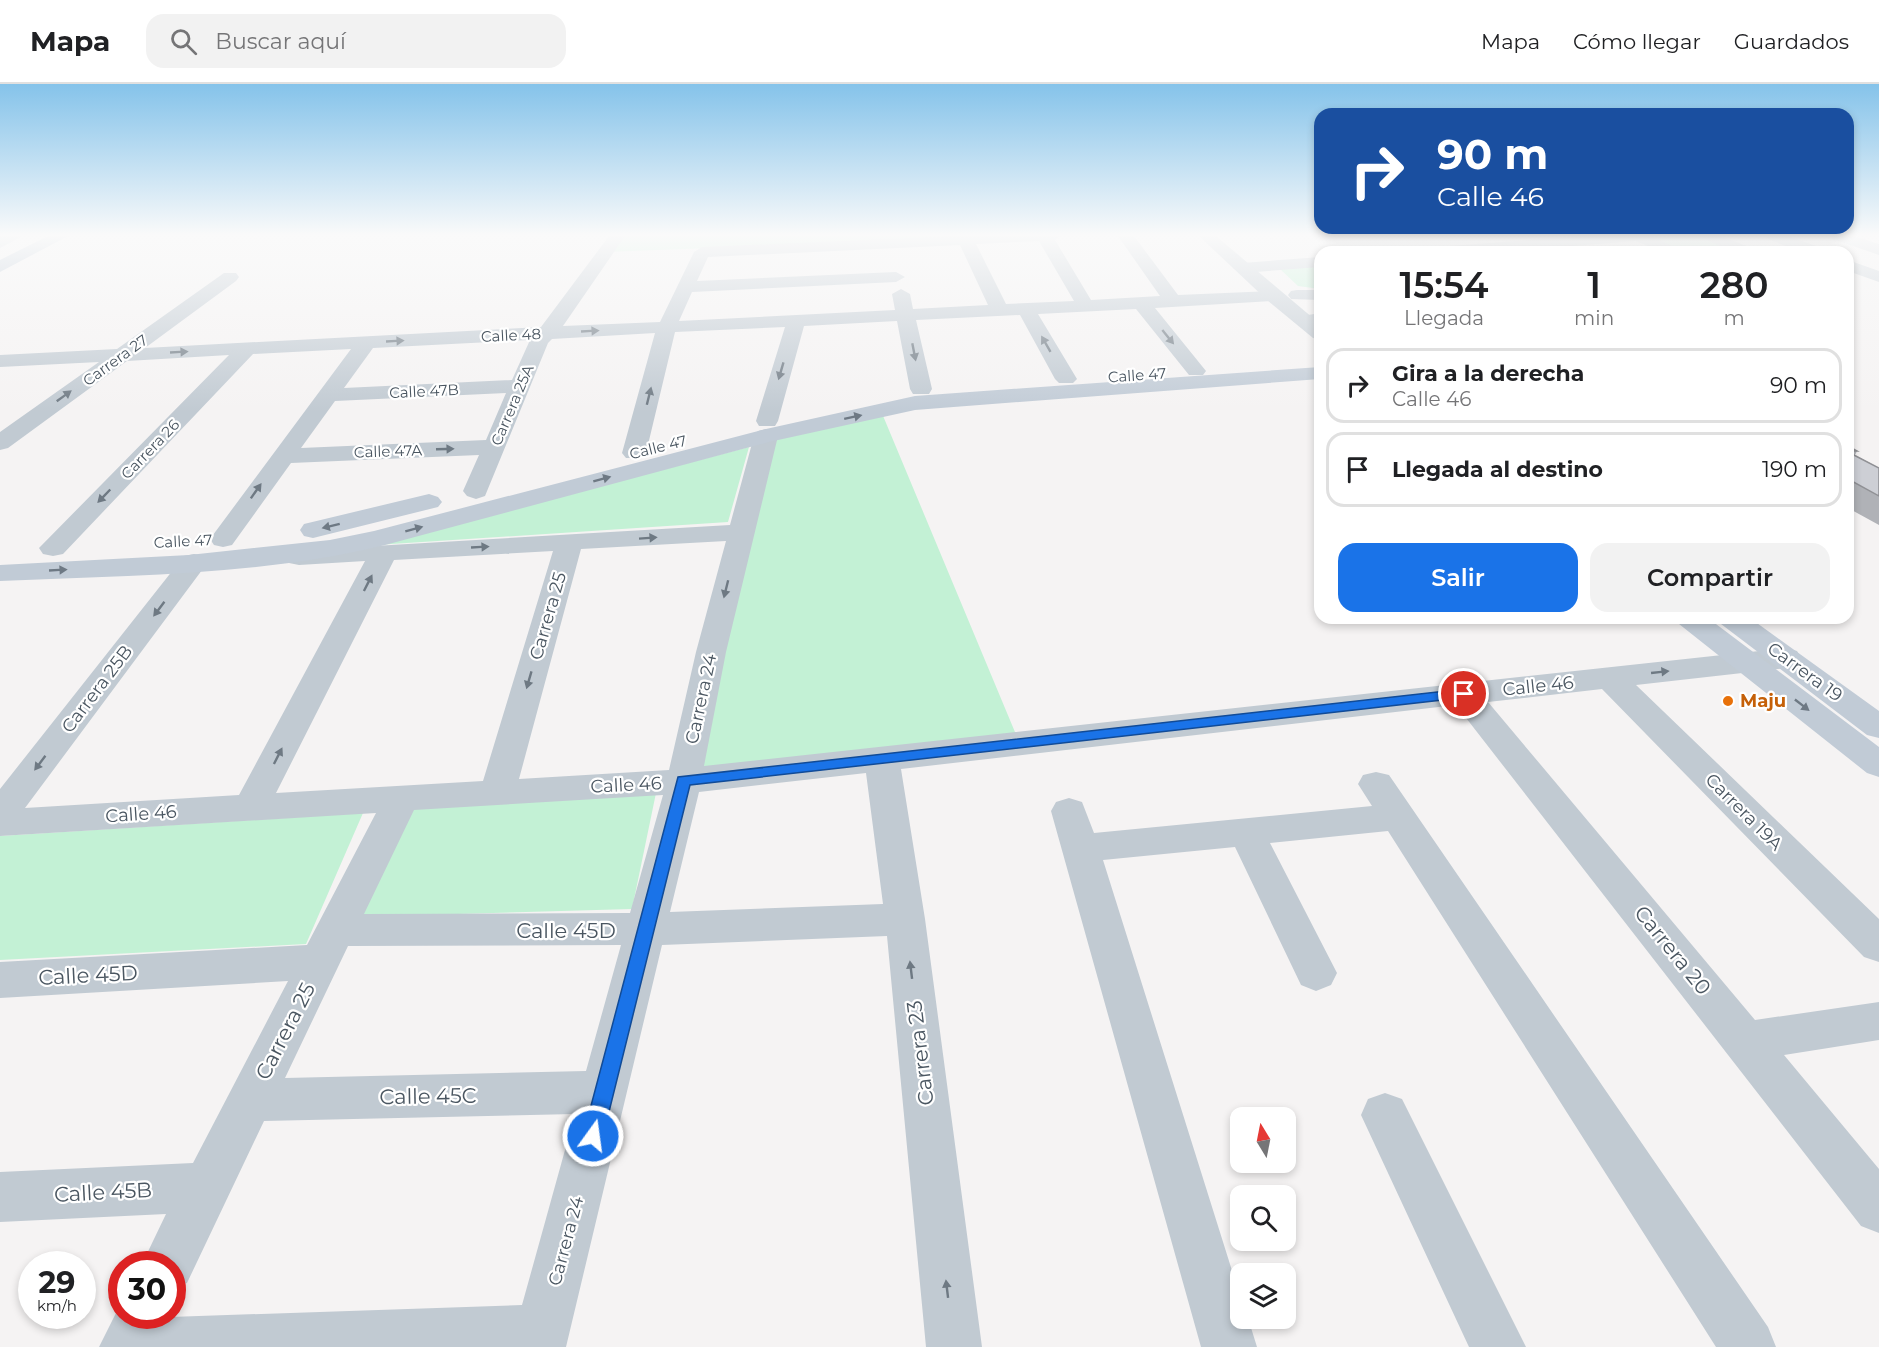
<!DOCTYPE html>
<html lang="es">
<meta charset="utf-8">
<style>
:root{--surface:#fff;--page:#f2f2f2;--text:#202124;--muted:#757577;--line:#e0e0e0;--accent:#1a73e8}
body{margin:0;font-family:Montserrat,sans-serif;background:var(--page);color:var(--text);height:100vh;display:flex;flex-direction:column;font-size:22px;white-space:nowrap}
*{box-sizing:border-box;margin:0}
p{font-size:20px;color:var(--muted)}
.icon{flex:none;width:33px;height:33px;fill:none;stroke:currentColor;stroke-width:2;stroke-linecap:round;stroke-linejoin:round}
.map{position:relative;flex:1;overflow:hidden}
.panel{position:absolute;left:1314px;top:162px;width:540px;height:378px;display:flex;flex-direction:column;background:var(--surface);border-radius:18px;box-shadow:0 3px 9px #0003}
.panel>*{flex:none}
.top-card{position:absolute;left:1314px;top:24px;width:540px;height:126px;border-radius:18px;box-shadow:0 3px 9px #0003;background:#1a4fa0;color:#fff;overflow:hidden}
.needle{width:39px;rotate:350deg}
.controls{position:absolute;left:1230px;top:1023px;display:grid;gap:12px}
.controls a{display:grid;place-items:center;width:66px;height:66px;border-radius:12px;background:var(--surface);box-shadow:0 3px 9px #0003;font-size:30px}
.speed{position:absolute;left:18px;top:1167px;display:flex;gap:12px;font-size:30px;font-weight:700;text-align:center}
.speed>*{display:grid;place-content:center;width:78px;height:78px;border-radius:50%;background:var(--surface);box-shadow:0 3px 9px #0003;line-height:1}
.speed small{font-size:15px;font-weight:400}
.speed .limit{border:9px solid #d22;background:#fff;color:#111}
.pin{position:absolute;display:grid;place-items:center;width:51px;height:51px;color:#fff;margin:-26px;border:3px solid #fff;border-radius:50%;box-shadow:0 2px 6px #0007}
.me{position:absolute;width:66px;margin:-33px;rotate:14deg;stroke-linejoin:round;filter:drop-shadow(0 0 4px #0008)}
.turn{display:flex;align-items:center;gap:21px;height:126px;padding:0 24px;font-size:27px}
.turn .icon{width:78px;height:78px;stroke-width:2.5}
.turn b{display:block;font-size:42px;line-height:51px}
.eta{display:flex;justify-content:space-evenly;align-items:center;height:102px;text-align:center}
.eta b{font-size:36px;font-weight:600;line-height:42px}
.primary-button{display:flex;gap:12px;margin-top:auto;padding:12px 24px}
.primary-button a{flex:1;height:69px;border-radius:18px;background:var(--accent);color:#fff;font-size:24px;font-weight:600;line-height:69px;text-align:center}
.primary-button a+a{background:var(--page);color:var(--text)}
ul{padding:0;list-style:none}
li{display:flex;align-items:center;gap:18px;height:75px;margin:0 12px 9px;padding:0 12px;border:3px solid var(--line);border-radius:18px}
li div{flex:1}
li b{display:block;font-size:22px}
li em{font-style:normal}
header{display:flex;align-items:center;gap:36px;box-sizing:border-box;height:84px;padding:0 30px;background:var(--surface);border-bottom:2px solid var(--line)}
header strong{font-size:28px}
nav{display:flex;gap:33px;margin-inline-start:auto;font-size:21px}
.search{width:420px;height:54px;background:var(--page);display:flex;align-items:center;gap:15px;box-sizing:border-box;padding:0 21px;border-radius:18px;color:var(--muted);font-size:22px}
.map>svg:first-child{display:block}
.green{fill:#c3f1d5}
.lines{fill:none;stroke-linecap:round;stroke-linejoin:round}
.minor{fill:#c1cad2;fill-rule:evenodd}
.tertiary{fill:#c1cad2;fill-rule:evenodd}
.secondary{fill:#c1cbd6;fill-rule:evenodd}
.primary{fill:#b3c2d1;fill-rule:evenodd}
.wall{fill:#b0b2b7}
.building{fill:#cdcfd5;stroke:#909195;stroke-width:1.5}
.oneway{fill:#6e7983}
.oneway2{fill:#6e7984}
.route{fill:#1a73e8;stroke:#114b97;stroke-width:1.5}
.food-dot{fill:#e8710a;stroke:#fff;stroke-width:2}
.labels{text-anchor:middle;dominant-baseline:central;stroke-width:4.5;stroke-linejoin:round;paint-order:stroke}
.far-street-label{font-size:15px;fill:#4a5661;stroke:#fff}
.street-label{font-size:18px;fill:#4a5661;stroke:#fff}
.food-label{font-size:18px;font-weight:bold;fill:#c56008;stroke:#fff;text-anchor:start}
.near-street-label{font-size:21px;fill:#4a5661;stroke:#fff}
</style>
<header>
<strong>Mapa</strong>
<div class="search"><svg class="icon" aria-label="search" viewBox="0 0 24 24"><circle cx="10" cy="10" r="6"/><path d="M15 15l6 6"/></svg>Buscar aquí</div>
<nav><a>Mapa</a><a>Cómo llegar</a><a>Guardados</a></nav>
</header>
<div class="map">
<svg width="1879" height="1263" viewBox="0 0 1879 1263">
<rect width="100%" height="100%" fill="#f5f3f3"/>
<path class="green" d="M 617,152 L 1029,152 L 605,168 Z
M 1699,152 L 1738,168 L 1684,168 L 1649,153 Z
M 1320,182 L 1320,205 L 1298,202 L 1280,185 Z
M 881,327 L 1020,660 L 684,697 L 766,352 Z
M 749,363 L 728,438 L 376,461 Z
M 656,709 L 632,825 L 356,833 L 414,719 Z
M 363,729 L 306,860 L 0,876 L 0,752 Z"/>
<g class="lines">
<path class="minor" d="M 3,152 L 23,152 L 0,164 L 0,153 Z
M 609,152 L 625,152 L 563,242 L 660,238 L 694,168 L 702,163 L 955,152 L 1060,152 L 1055,156 L 1091,216 L 1160,212 L 1118,152 L 1134,152 L 1178,211 L 1273,207 L 1282,212 L 1273,217 L 1155,224 L 1206,287 L 1203,291 L 1189,291 L 1136,225 L 1038,230 L 1077,295 L 1073,299 L 1059,299 L 1055,295 L 1020,231 L 916,236 L 932,305 L 929,310 L 913,310 L 910,305 L 897,237 L 804,242 L 778,337 L 775,342 L 759,342 L 756,337 L 785,243 L 675,248 L 646,369 L 642,374 L 626,374 L 622,369 L 655,249 L 552,255 L 548,259 L 485,412 L 476,415 L 467,412 L 463,407 L 479,371 L 291,379 L 232,461 L 223,463 L 214,461 L 210,455 L 351,265 L 253,270 L 63,470 L 53,472 L 43,470 L 39,464 L 229,271 L 127,277 L 8,364 L 0,366 L 0,348 L 99,278 L 0,283 L 0,271 L 117,265 L 224,189 L 236,189 L 239,193 L 236,197 L 145,264 L 541,243 ZM 1039,157 L 1074,217 L 1006,220 L 976,160 ZM 960,161 L 988,221 L 913,225 L 910,210 L 901,205 L 892,210 L 895,226 L 679,237 L 692,208 L 896,198 L 905,193 L 896,188 L 697,197 L 708,173 ZM 530,256 L 512,296 L 344,304 L 373,264 ZM 506,309 L 486,356 L 301,364 L 335,317 Z
M 1580,152 L 1652,152 L 1684,168 L 1662,168 L 1636,157 L 1497,168 L 1428,168 L 1436,163 Z
M 1699,152 L 1720,152 L 1752,164 L 1754,168 L 1732,168 Z
M 1766,152 L 1788,152 L 1822,164 L 1824,168 L 1801,168 L 1768,155 Z
M 1831,152 L 1853,152 L 1879,160 L 1879,171 L 1833,155 Z
M 1320,173 L 1320,183 L 1242,189 L 1233,184 L 1242,179 Z
M 1848,176 L 1879,187 L 1879,198 L 1848,187 Z
M 1297,206 L 1320,206 L 1320,216 L 1291,215 L 1288,211 L 1291,207 Z
M 1320,229 L 1320,241 L 1303,243 L 1293,237 L 1296,233 Z
M 766,345 L 774,347 L 778,352 L 726,568 L 704,682 L 1786,564 L 1797,567 L 1801,574 L 1797,581 L 1786,584 L 1636,601 L 1879,835 L 1879,878 L 1864,873 L 1602,605 L 1488,618 L 1755,936 L 1879,918 L 1879,956 L 1784,971 L 1879,1085 L 1879,1149 L 1861,1142 L 1456,621 L 901,685 L 925,835 L 982,1263 L 926,1263 L 887,852 L 662,861 L 566,1263 L 99,1263 L 122,1217 L 122,1232 L 170,1233 L 522,1221 L 575,1030 L 264,1037 L 187,1199 L 172,1204 L 172,1180 L 142,1180 L 166,1130 L 0,1138 L 0,1088 L 193,1079 L 288,897 L 0,914 L 0,878 L 307,861 L 376,729 L 0,752 L 0,705 L 184,472 L 194,470 L 204,472 L 208,478 L 25,724 L 239,711 L 365,477 L 299,481 L 289,479 L 285,473 L 289,467 L 730,441 L 754,352 L 758,347 ZM 726,457 L 696,568 L 669,686 L 519,695 L 581,465 ZM 553,467 L 483,697 L 276,709 L 394,476 ZM 866,689 L 883,820 L 670,828 L 699,708 ZM 663,711 L 630,829 L 364,830 L 414,726 ZM 621,861 L 586,987 L 285,994 L 348,862 Z
M 1376,688 L 1389,691 L 1768,1243 L 1776,1263 L 1716,1263 L 1388,747 L 1270,759 L 1337,889 L 1331,901 L 1316,907 L 1301,901 L 1235,763 L 1103,776 L 1240,1212 L 1240,1234 L 1248,1234 L 1257,1263 L 1201,1263 L 1051,727 L 1056,718 L 1069,714 L 1082,718 L 1094,749 L 1372,722 L 1358,700 L 1363,691 Z
M 1385,1009 L 1402,1015 L 1526,1263 L 1469,1263 L 1361,1031 L 1368,1015 Z"/>
<path class="tertiary" d="M 1199,152 L 1216,152 L 1320,240 L 1320,256 L 1313,254 L 1267,216 Z"/>
<path class="secondary" d="M 1320,283 L 1320,295 L 915,326 L 769,358 L 385,461 C 260,492 128,491 0,497 L 0,481 L 189,471 L 330,456 L 374,447 L 766,345 L 915,312 Z
M 429,410 L 438,413 L 442,418 L 438,423 L 313,454 L 304,452 L 300,446 L 304,440 Z
M 1674,534 L 1708,534 L 1879,663 L 1879,693 L 1867,689 L 1679,540 Z
M 1716,534 L 1750,534 L 1879,627 L 1879,654 L 1867,651 L 1721,540 Z"/>
<path class="primary" d="M 48,152 L 68,152 L 0,188 L 0,176 Z"/>
</g>
<path class="wall" d="M 1848,362 L 1857,367 L 1855,371 L 1879,384 L 1879,441 L 1848,424 Z"/>
<path class="building" d="M 1848,362 L 1857,367 L 1848,367 Z
M 1848,368 L 1879,384 L 1879,412 L 1848,395 Z"/>
<defs><path id="oneway-solid" d="M-6-.8H1V-3.2L6.5 0L1 3.2V.8H-6Z" transform="scale(1.5)"/></defs>
<g class="oneway">
<use href="#oneway-solid" transform="translate(590 247) rotate(-3)"/>
<use href="#oneway-solid" transform="translate(1168 253) rotate(51)"/>
<use href="#oneway-solid" transform="translate(395 257) rotate(-3)"/>
<use href="#oneway-solid" transform="translate(1046 260) rotate(-120)"/>
<use href="#oneway-solid" transform="translate(179 268) rotate(-3)"/>
<use href="#oneway-solid" transform="translate(914 268) rotate(79)"/>
<use href="#oneway-solid" transform="translate(781 287) rotate(106)"/>
<use href="#oneway-solid" transform="translate(64 312) rotate(-36)"/>
<use href="#oneway-solid" transform="translate(649 312) rotate(-76)"/>
<use href="#oneway-solid" transform="translate(445 365) rotate(-2)"/>
<use href="#oneway-solid" transform="translate(256 407) rotate(-55)"/>
<use href="#oneway-solid" transform="translate(104 412) rotate(134)"/>
<use href="#oneway-solid" transform="translate(648 454) rotate(-4)"/>
<use href="#oneway-solid" transform="translate(480 463) rotate(-3)"/>
<use href="#oneway-solid" transform="translate(368 499) rotate(-63)"/>
<use href="#oneway-solid" transform="translate(726 505) rotate(104)"/>
<use href="#oneway-solid" transform="translate(159 525) rotate(127)"/>
<use href="#oneway-solid" transform="translate(1660 588) rotate(-6)"/>
<use href="#oneway-solid" transform="translate(529 596) rotate(106)"/>
<use href="#oneway-solid" transform="translate(278 672) rotate(-63)"/>
<use href="#oneway-solid" transform="translate(40 679) rotate(127)"/>
<use href="#oneway-solid" transform="translate(911 886) rotate(-97)"/>
<use href="#oneway-solid" transform="translate(947 1205) rotate(-97)"/>
</g>
<g class="oneway2">
<use href="#oneway-solid" transform="translate(853 333) rotate(-12)"/>
<use href="#oneway-solid" transform="translate(602 395) rotate(-15)"/>
<use href="#oneway-solid" transform="translate(331 442) rotate(166)"/>
<use href="#oneway-solid" transform="translate(414 445) rotate(-15)"/>
<use href="#oneway-solid" transform="translate(58 486) rotate(-3)"/>
<use href="#oneway-solid" transform="translate(1802 621) rotate(38)"/>
</g>
<linearGradient id="sky" x2="0" y2="1"><stop stop-color="#85c3ea"/><stop offset="0.46" stop-color="#fafafa"/><stop offset="1" stop-color="#fafafa" stop-opacity="0"/></linearGradient>
<rect width="1879" height="328" fill="url(#sky)"/>
<path class="route" d="M 1464,605 L 1471,610 L 1469,613 L 690,701 L 603,1052 L 600,1059 L 593,1061 L 586,1059 L 583,1052 L 678,693 Z"/>
<circle class="food-dot" cx="1728" cy="617" r="6"/>
<g class="labels">
<g class="far-street-label">
<text transform="translate(511 251) rotate(-3)">Calle 48</text>
<text transform="translate(115 276) rotate(-36)">Carrera 27</text>
<text transform="translate(1137 291) rotate(-4)">Calle 47</text>
<text transform="translate(424 307) rotate(-3)">Calle 47B</text>
<text transform="translate(512 321) rotate(-67)">Carrera 25A</text>
<text transform="translate(658 363) rotate(-14)">Calle 47</text>
<text transform="translate(150 365) rotate(-46)">Carrera 26</text>
<text transform="translate(388 367) rotate(-2)">Calle 47A</text>
<text transform="translate(183 457) rotate(-3)">Calle 47</text>
</g>
<g class="street-label">
<text transform="translate(548 532) rotate(-74)">Carrera 25</text>
<text transform="translate(1805 588) rotate(36)">Carrera 19</text>
<text transform="translate(1538 602) rotate(-6)">Calle 46</text>
<text transform="translate(97 605) rotate(-53)">Carrera 25B</text>
<text transform="translate(701 615) rotate(-78)">Carrera 24</text>
<text transform="translate(626 701) rotate(-3)">Calle 46</text>
<text transform="translate(1744 728) rotate(45)">Carrera 19A</text>
<text transform="translate(141 730) rotate(-4)">Calle 46</text>
<text transform="translate(566 1157) rotate(-75)">Carrera 24</text>
</g>
<g class="food-label">
<text x="1740" y="617">Maju</text>
</g>
<g class="near-street-label">
<text x="566" y="846">Calle 45D</text>
<text transform="translate(1673 866) rotate(51)">Carrera 20</text>
<text transform="translate(88 891) rotate(-3)">Calle 45D</text>
<text transform="translate(285 947) rotate(-63)">Carrera 25</text>
<text transform="translate(920 969) rotate(-97)">Carrera 23</text>
<text transform="translate(428 1012) rotate(-1)">Calle 45C</text>
<text transform="translate(103 1108) rotate(-3)">Calle 45B</text>
</g>
</g>
</svg>
<div class="controls">
<a><svg class="needle" viewBox="-14 -14 28 28"><path d="M0-13l5 13h-10z" fill="#e53935"/><path d="M0 13l5-13h-10z" fill="#757577"/></svg></a>
<a><svg class="icon" aria-label="search" viewBox="0 0 24 24"><circle cx="10" cy="10" r="6"/><path d="M15 15l6 6"/></svg></a>
<a><svg class="icon" aria-label="layers" viewBox="0 0 24 24"><path d="M12 4l9 5-9 5-9-5zM3 14l9 5 9-5"/></svg></a>
</div>
<div class="speed"><div>29<small>km/h</small></div><div class="limit">30</div></div>
<div class="pin" style="left:1464px;top:610px;background:#d93025"><svg class="icon" aria-label="arrive" viewBox="0 0 24 24"><path d="M6 21V4h12l-3 4 3 4H6"/></svg></div>
<svg class="me" style="left:593px;top:1052px" viewBox="-20 -20 40 40"><circle r="17" fill="#1a73e8" stroke="#fff" stroke-width="3"/><path d="M0-11L8 9 0 5-8 9z" fill="#fff"/></svg>
<div class="top-card">
<div class="turn"><svg class="icon" aria-label="right" viewBox="0 0 24 24"><path d="M7 20v-9h11M14 6l5 5-5 5"/></svg><div><b>90 m</b>Calle 46</div></div>
</div>
<section class="panel">
<div class="eta">
<div><b>15:54</b><p>Llegada</p></div>
<div><b>1</b><p>min</p></div>
<div><b>280</b><p>m</p></div>
</div>
<ul>
<li><svg class="icon" aria-label="right" viewBox="0 0 24 24"><path d="M7 20v-9h11M14 6l5 5-5 5"/></svg><div><b>Gira a la derecha</b><p>Calle 46</p></div><em>90 m</em></li>
<li><svg class="icon" aria-label="arrive" viewBox="0 0 24 24"><path d="M6 21V4h12l-3 4 3 4H6"/></svg><div><b>Llegada al destino</b></div><em>190 m</em></li>
</ul>
<div class="primary-button"><a>Salir</a><a>Compartir</a></div>
</section>
</div>
